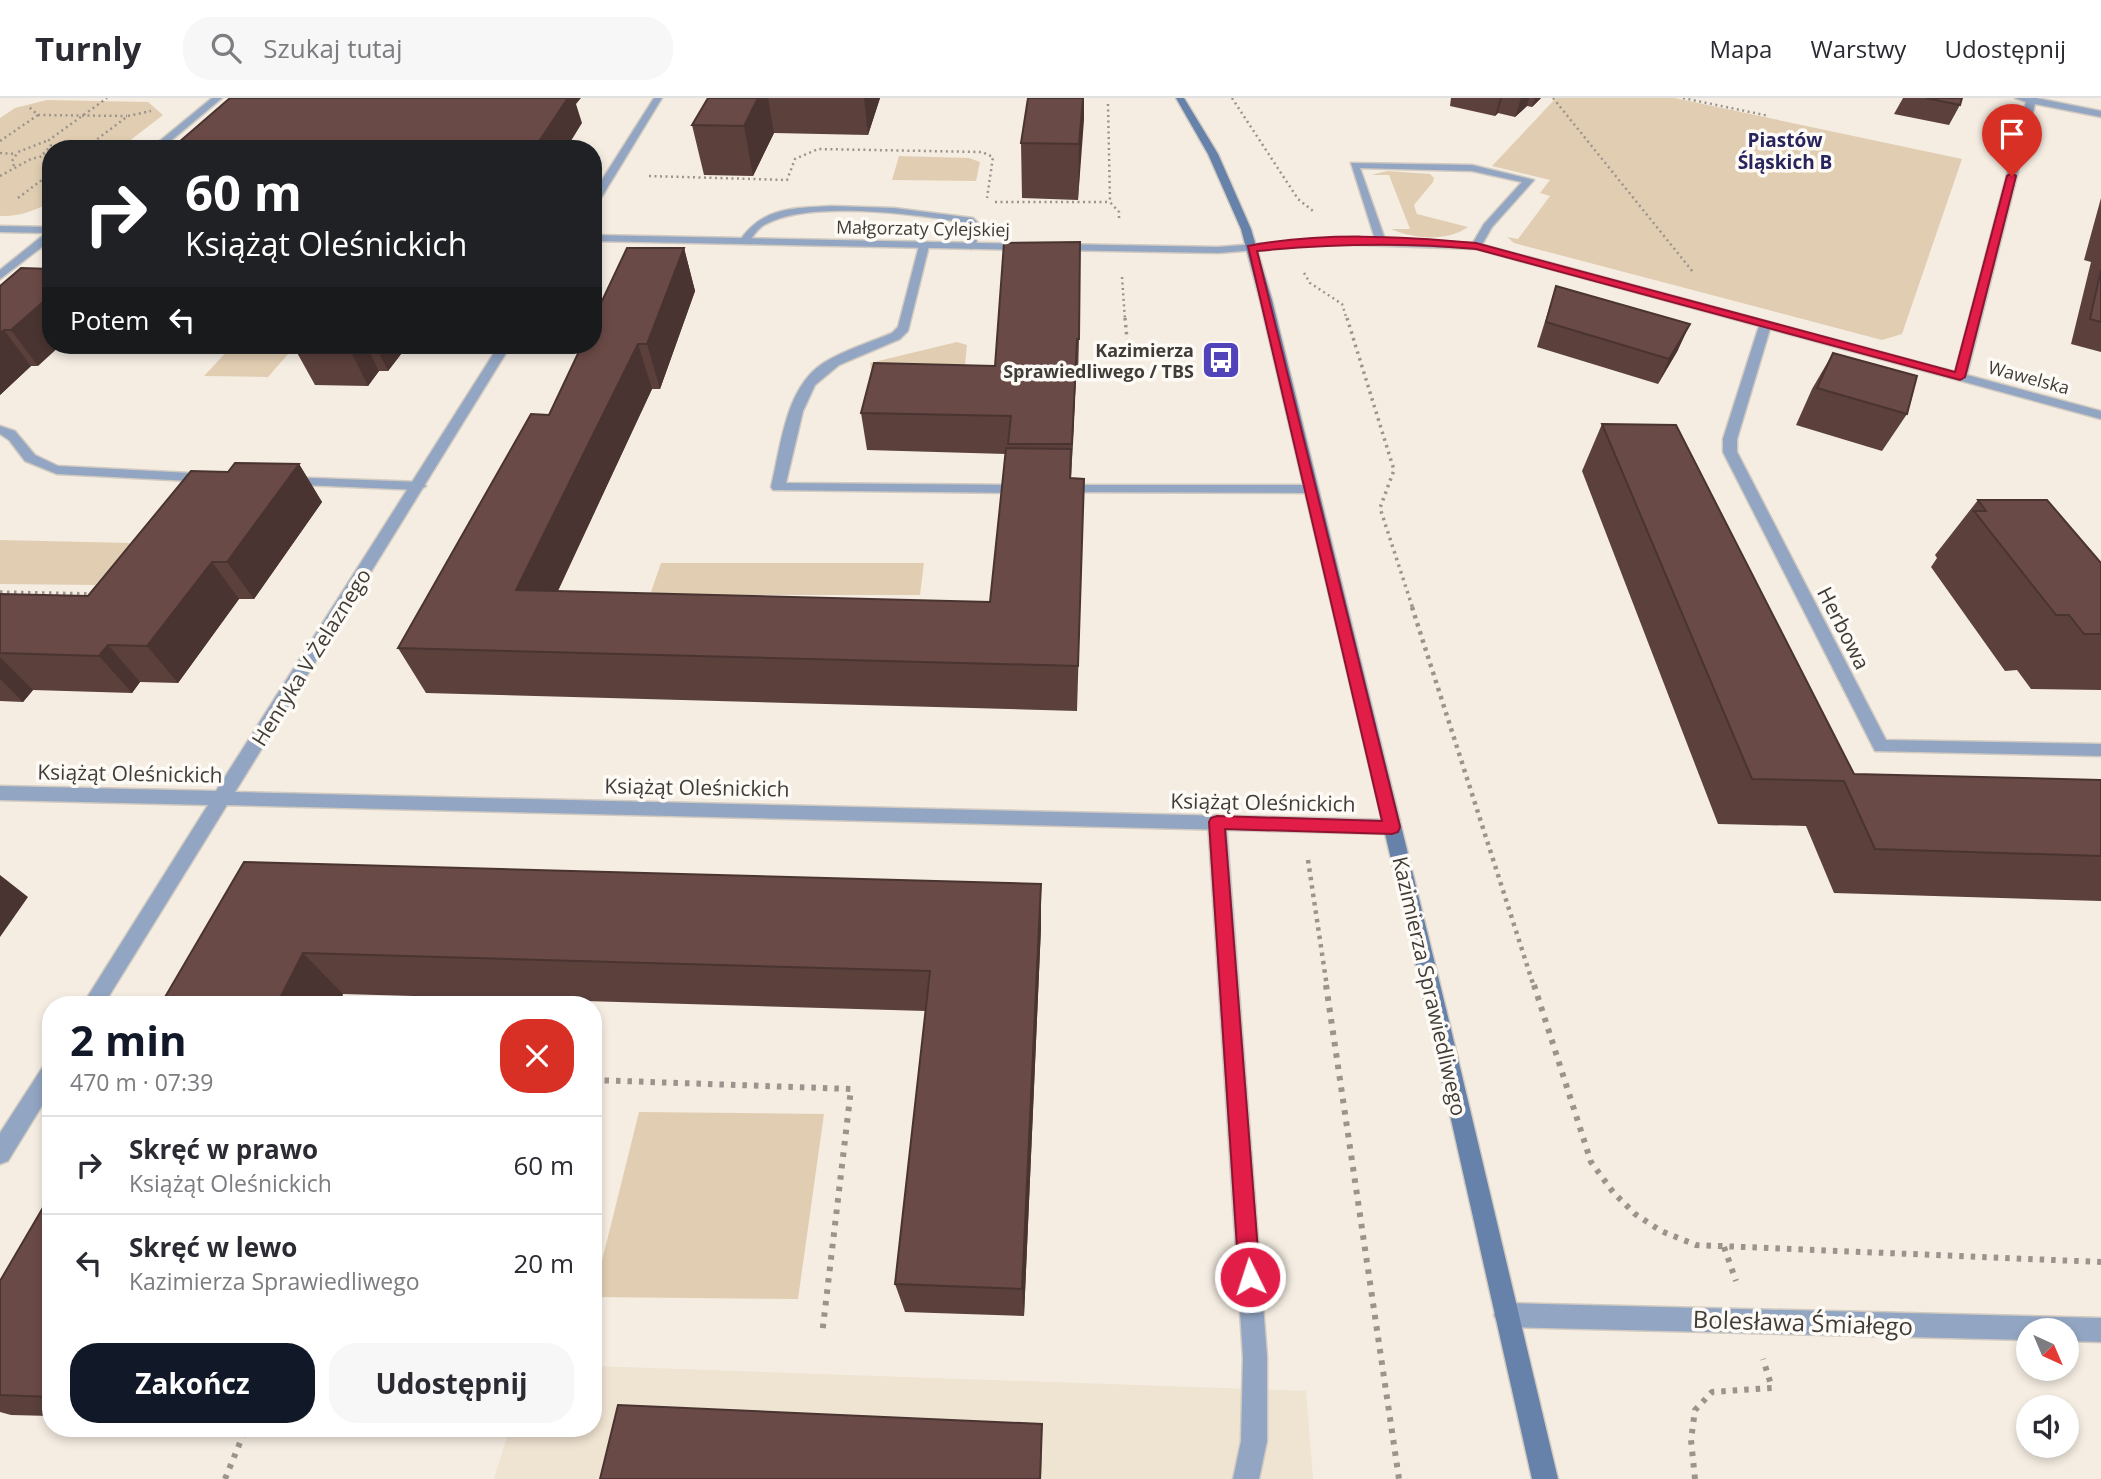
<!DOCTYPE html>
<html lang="pl">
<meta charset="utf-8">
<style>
:root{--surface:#fff;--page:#f7f7f7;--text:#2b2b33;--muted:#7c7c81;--line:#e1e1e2;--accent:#111827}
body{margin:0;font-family:"Open Sans",sans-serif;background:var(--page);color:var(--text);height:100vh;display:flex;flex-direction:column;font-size:26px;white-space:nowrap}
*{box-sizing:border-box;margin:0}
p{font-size:23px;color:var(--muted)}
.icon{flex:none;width:38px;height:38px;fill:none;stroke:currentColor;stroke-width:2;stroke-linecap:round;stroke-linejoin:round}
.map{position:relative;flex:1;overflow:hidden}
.drawer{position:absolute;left:42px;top:898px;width:560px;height:441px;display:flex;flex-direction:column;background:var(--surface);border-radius:28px;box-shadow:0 4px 10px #0003}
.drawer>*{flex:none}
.guide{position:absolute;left:42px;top:42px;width:560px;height:214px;border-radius:28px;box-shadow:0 4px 10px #0003;background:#202124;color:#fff;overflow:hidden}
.needle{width:46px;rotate:136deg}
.fabs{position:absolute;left:2016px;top:1220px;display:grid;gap:14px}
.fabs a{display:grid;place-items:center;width:63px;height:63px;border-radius:50%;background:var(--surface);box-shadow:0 4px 10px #0003;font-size:35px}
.pin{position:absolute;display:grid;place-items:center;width:60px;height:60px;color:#fff;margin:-72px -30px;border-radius:50% 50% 50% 0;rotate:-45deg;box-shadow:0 0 7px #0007}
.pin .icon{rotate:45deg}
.me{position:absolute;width:77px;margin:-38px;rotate:356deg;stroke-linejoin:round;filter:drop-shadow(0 0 5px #0008)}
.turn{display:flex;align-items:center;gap:24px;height:147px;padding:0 28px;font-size:32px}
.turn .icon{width:91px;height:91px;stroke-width:2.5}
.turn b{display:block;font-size:49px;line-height:60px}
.then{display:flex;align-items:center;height:66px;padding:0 28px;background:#0003;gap:14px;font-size:26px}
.round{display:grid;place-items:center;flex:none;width:74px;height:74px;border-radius:28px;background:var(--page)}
.head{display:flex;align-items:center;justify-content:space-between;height:119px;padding:0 28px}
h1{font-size:42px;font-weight:700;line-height:52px;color:var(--accent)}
.action{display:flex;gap:14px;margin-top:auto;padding:14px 28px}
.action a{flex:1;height:80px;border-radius:28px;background:var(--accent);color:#fff;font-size:28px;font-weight:700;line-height:80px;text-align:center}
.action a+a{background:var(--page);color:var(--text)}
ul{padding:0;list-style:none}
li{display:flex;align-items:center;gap:21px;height:98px;padding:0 28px;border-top:2px solid var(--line)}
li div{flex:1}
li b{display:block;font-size:26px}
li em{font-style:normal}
header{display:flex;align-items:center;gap:42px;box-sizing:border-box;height:98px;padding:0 35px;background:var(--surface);border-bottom:2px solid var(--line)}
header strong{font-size:33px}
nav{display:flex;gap:38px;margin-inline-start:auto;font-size:24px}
.search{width:490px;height:63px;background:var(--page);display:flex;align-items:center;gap:18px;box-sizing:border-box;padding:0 24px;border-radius:28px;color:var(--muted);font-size:26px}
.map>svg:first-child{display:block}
.built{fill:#efe3d1}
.green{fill:#e1ceb2}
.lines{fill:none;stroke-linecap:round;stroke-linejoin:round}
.lane-casing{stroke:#d1cac0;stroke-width:3}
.street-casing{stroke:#d1cac0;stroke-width:3}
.secondary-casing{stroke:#d1cac0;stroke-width:3}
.path-far3{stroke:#9a948d;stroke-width:2.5;stroke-dasharray:2 3.5;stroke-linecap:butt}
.path-far2{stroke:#9a948d;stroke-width:3.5;stroke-dasharray:2.5 4.5;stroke-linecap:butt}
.path-far1{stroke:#9a948d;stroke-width:4.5;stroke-dasharray:3.5 5;stroke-linecap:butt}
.path{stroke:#9a948d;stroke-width:6;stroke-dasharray:4.5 7;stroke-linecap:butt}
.lane{fill:#92a5c2;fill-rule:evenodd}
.street{fill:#92a5c2;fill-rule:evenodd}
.secondary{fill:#6681aa;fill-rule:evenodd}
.wall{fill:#5b403c}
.shaded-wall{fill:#4a3431}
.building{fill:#6a4a46;stroke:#4a3431;stroke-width:2}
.route{fill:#e11d48;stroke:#92132f;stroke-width:2}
.labels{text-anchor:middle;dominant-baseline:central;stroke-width:7;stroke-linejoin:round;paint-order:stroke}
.far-street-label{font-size:18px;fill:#403c38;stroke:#fefbf6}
.far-poi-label{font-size:18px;font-weight:bold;fill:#403c38;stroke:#fefbf6;text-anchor:end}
.far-neighbourhood-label{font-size:19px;font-weight:bold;fill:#28245e;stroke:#fefbf6}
.street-label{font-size:21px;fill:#403c38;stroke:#fefbf6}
.near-street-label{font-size:24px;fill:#403c38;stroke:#fefbf6}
</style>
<header>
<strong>Turnly</strong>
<div class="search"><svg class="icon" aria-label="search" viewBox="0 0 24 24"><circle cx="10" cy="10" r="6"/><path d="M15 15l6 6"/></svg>Szukaj tutaj</div>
<nav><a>Mapa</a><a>Warstwy</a><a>Udostępnij</a></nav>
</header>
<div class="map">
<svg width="2101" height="1381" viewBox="0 0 2101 1381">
<rect width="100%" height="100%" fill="#f5ede2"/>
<path class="built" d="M 593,1268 L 1306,1293 L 1313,1381 L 494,1381 L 510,1330 L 593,1330 Z"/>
<path class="green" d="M 1556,0 L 1675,0 L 1962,61 L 1902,236 L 1882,242 L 1514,145 L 1507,139 L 1518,141 L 1550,98 L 1540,95 L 1550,82 L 1492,68 Z
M 47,2 L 148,4 L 163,17 L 119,51 L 51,51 L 51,103 C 37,113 17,119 0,118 L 0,20 L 15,10 Z
M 899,58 L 969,60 L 980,64 L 976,83 L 892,82 Z
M 1387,73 L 1430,76 L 1434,80 L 1433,84 L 1414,107 L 1417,116 L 1468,129 C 1447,144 1413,141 1391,131 L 1410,131 L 1389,77 L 1371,77 Z
M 957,244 L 967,247 L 964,278 L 872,277 L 870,265 Z
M 233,247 L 296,247 L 268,279 L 204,278 Z
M 0,442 L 131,445 L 95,487 L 0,486 Z
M 661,465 L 924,465 L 920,497 L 650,497 Z
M 639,1014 L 824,1016 L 798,1201 L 593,1199 Z"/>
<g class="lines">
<g class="lane-casing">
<path id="lane" d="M 1351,65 L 1472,67 L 1534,82 L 1492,129 L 1480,150 L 1476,151 L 1471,148 L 1484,126 L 1522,84 L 1472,73 L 1360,70 L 1386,144 L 1381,147 L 1376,144 Z
M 832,108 L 894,110 L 973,120 L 979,126 L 976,148 L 971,151 L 966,148 L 969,127 L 966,125 C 916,116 810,102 766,126 C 757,130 753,139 748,146 L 739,144 C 761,109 794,110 832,108 Z
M 924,145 L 929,148 L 908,233 L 900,241 L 839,267 L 815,287 L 803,313 L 786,385 L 1023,387 L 1030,391 L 1023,395 L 773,392 L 771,389 C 781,349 785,291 822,266 C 843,252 869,245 892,235 L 898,229 L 919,148 Z
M 0,328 L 15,333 L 35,357 L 58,368 L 209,376 L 216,380 L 209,384 L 57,376 L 25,363 L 9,342 L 0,336 Z
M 286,379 L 419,384 L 426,388 L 419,392 L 281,386 L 279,383 Z
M 1062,387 L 1309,387 L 1316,391 L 1309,395 L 1057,394 L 1057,388 Z
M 1217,717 L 1223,719 L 1226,724 L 1267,1259 L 1267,1343 L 1259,1381 L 1233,1381 L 1241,1343 L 1243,1259 L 1208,724 L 1211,719 Z"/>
</g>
<g class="street-casing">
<path id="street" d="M 212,0 L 222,0 L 161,51 L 150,51 Z
M 654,0 L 662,0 L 598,105 L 593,108 L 593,96 Z
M 2015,0 L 2036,0 L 2101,13 L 2101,19 L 2035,6 L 1967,277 L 2101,313 L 2101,321 L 1770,231 L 1737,341 L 1737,354 L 1886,642 L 2101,646 L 2101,658 L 1875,653 L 1723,354 L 1723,341 L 1759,228 L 1476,151 L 1330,146 L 1218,155 L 1057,152 L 1052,149 L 1057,146 L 1218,149 L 1330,140 L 1476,145 L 1955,274 L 2026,4 Z
M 0,128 L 51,129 L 51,142 L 0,181 L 0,172 L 46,135 L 0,134 Z
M 593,137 L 1025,146 L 1030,149 L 1025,152 L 593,143 Z
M 499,247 L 511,247 L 235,694 L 1392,722 L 1398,724 L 1401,729 L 1398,734 L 1392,736 L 227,707 L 104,906 L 83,906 L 208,707 L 0,702 L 0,688 L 216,693 Z
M 51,964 L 51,993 L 8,1063 L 0,1066 L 0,1035 L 44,967 Z
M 1506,1205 L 2101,1220 L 2101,1244 L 2067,1243 L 2067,1232 L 2028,1232 L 2028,1242 L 1506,1229 L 1498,1225 L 1494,1217 L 1498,1209 Z"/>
</g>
<g class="secondary-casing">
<path id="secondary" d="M 1176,0 L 1184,0 L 1218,56 L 1251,131 L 1272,202 L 1448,919 L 1558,1381 L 1532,1381 L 1428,919 L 1260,202 L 1241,131 L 1208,56 Z"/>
</g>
<path class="path-far3" d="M 1232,0 L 1298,101 L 1313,113
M 1553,0 L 1693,174
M 1683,0 L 1769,18
M 1108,6 L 1110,104 L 1119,114 L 1119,121
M 38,17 L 127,18
M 0,43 L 38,17 L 29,9
M 84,51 L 128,18 L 151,13
M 0,55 L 16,56
M 43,56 L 51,48 L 49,42 L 107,0
M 14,68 L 12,63 L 18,54 L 49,42
M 0,78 L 31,61 L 51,56
M 649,78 L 787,82 L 795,61 L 818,51 L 982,54 L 993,59 L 987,100
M 18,100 L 51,75
M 995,104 L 1110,104
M 1304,175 L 1310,185 L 1342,206 L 1347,222
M 1122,179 L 1125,222"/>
<path class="path-far2" d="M 1125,220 L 1127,241
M 1347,220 L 1394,372 L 1380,410 L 1413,511
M 0,494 L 95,496"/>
<path class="path-far1" d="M 1412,509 L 1534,889
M 1308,762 L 1327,889"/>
<path class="path" d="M 1326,887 L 1399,1381
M 1534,887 L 1591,1064 L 1613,1094 L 1635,1116 L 1661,1133 L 1696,1147 L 2101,1164
M 593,982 L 851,991 L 822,1237
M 1724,1149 L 1736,1183
M 225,1381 L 246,1330
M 1695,1381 L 1691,1342 L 1695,1312 L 1712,1294 L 1772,1290 L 1763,1261"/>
<use href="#lane" class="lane"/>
<use href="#street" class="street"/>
<use href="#secondary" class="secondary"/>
</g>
<path class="wall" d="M 708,0 L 880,0 L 868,37 L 774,35 L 753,78 L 704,77 L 692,27 Z
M 1028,0 L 1084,0 L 1078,102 L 1022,100 L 1021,45 Z
M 1451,0 L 1541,0 L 1532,9 L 1527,8 L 1515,19 L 1498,15 L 1495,18 L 1450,8 Z
M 1903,0 L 1962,0 L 1960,7 L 1949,27 L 1894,16 Z
M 2101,100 L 2101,254 L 2071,246 L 2091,164 L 2084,162 Z
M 1004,145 L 1079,241 L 1078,277 L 1076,277 L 1071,380 L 1084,381 L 1077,613 L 426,595 L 398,550 L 684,150 L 695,193 L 660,291 L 652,291 L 558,493 L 990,504 L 1006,356 L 867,352 L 861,315 L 995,268 Z
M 0,188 L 38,268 L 31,268 L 0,297 Z
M 1556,188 L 1678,252 L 1658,286 L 1537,249 Z
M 299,247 L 408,247 L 388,273 L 379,273 L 368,288 L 315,287 L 295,251 Z
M 1833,255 L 1907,316 L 1882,353 L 1796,327 L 1812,291 Z
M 1602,326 L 1854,676 L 2101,682 L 2101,803 L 1834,795 L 1806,728 L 1718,726 L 1582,373 Z
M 299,366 L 322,404 L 254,501 L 239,501 L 178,585 L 140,584 L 132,595 L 33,592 L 23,604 L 0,603 L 0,496 L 88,498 L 228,374 Z
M 1978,402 L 2101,465 L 2101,592 L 2031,591 L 2017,572 L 2005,573 L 1931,469 L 1937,460 L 1935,457 Z
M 244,764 L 1041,829 L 1024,1218 L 905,1214 L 895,1186 L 926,913 L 343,896 L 339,906 L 161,906 Z
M 51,1096 L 51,1318 L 11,1317 L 0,1314 L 0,1297 Z"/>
<path class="shaded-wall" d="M 554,0 L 581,0 L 576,6 L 582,25 L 566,51 L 534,51 Z
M 758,0 L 768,0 L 774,35 L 753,78 L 744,28 Z
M 864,0 L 880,0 L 868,37 Z
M 1083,0 L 1084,0 L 1084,22 L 1078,102 L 1079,46 Z
M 1500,0 L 1502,0 L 1498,15 L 1495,18 Z
M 1521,0 L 1529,0 L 1527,8 L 1515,19 Z
M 1535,0 L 1541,0 L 1532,9 Z
M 684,150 L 695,193 L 660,291 L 647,246 Z
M 51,197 L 51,247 L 61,247 L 38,268 L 11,232 Z
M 1690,226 L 1678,252 L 1658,286 L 1669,261 Z
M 4,232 L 31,268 L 0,297 L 0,235 Z
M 1077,241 L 1076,277 L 1071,383 L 1072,346 Z
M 638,246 L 652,291 L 537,537 L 516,492 Z
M 354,247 L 366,247 L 379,273 L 368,288 L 350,252 Z
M 375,247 L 408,247 L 388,273 Z
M 299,366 L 322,404 L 254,501 L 227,464 Z
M 212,464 L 239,501 L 178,585 L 147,548 Z
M 108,547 L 140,584 L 132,595 L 99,558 Z
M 0,559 L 33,592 L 23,604 L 0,581 Z
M 0,777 L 28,799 L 0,839 Z
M 1041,786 L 1041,829 L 1024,1218 L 1022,1191 Z
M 303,855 L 343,896 L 339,906 L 277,906 Z
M 1042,1326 L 1041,1381 L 1040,1381 Z"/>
<path class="building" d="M 230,0 L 568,0 L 534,51 L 178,51 L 185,45 L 178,45 Z
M 708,0 L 758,0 L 744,28 L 692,27 Z
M 1028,0 L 1083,0 L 1079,46 L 1021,45 Z
M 1926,0 L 1962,0 L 1960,7 Z
M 1080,144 L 1079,241 L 1077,241 L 1072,346 L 1008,346 L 1011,318 L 861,315 L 874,265 L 995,268 L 1004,145 Z
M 627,150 L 684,150 L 647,246 L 638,246 L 516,492 L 990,504 L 1006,350 L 1071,351 L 1070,380 L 1084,381 L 1078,568 L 398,550 L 531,316 L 549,317 L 582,247 L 593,247 L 593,222 Z
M 21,170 L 51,171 L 51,197 L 11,232 L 4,232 L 0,235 L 0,188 Z
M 2101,172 L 2101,224 L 2090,221 Z
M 1556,188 L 1690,226 L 1669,261 L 1546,224 Z
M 299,247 L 354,247 L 350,252 L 295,251 Z
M 1833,255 L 1917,278 L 1907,316 L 1817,290 Z
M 1602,326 L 1676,327 L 1854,676 L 2101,682 L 2101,758 L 1875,751 L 1844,683 L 1752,681 Z
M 235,365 L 299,366 L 227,464 L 212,464 L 147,548 L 108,547 L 99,558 L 0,555 L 0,496 L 88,498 L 191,373 L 228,374 Z
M 1978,402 L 2047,402 L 2101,465 L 2101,536 L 2084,536 L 2069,517 L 2056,517 L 1974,413 L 1986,413 Z
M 244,764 L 1041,786 L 1022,1191 L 895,1186 L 930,873 L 303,855 L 277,906 L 161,906 Z
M 51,1096 L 51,1299 L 0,1297 L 0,1183 Z
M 618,1307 L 1042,1326 L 1040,1381 L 600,1381 Z"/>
<path class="route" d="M 2012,75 L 2016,78 L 1965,279 L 1960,282 L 1476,151 C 1402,144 1330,146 1257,153 L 1400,729 L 1398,734 L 1392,736 L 1225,731 L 1260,1179 L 1257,1186 L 1250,1189 L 1242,1186 L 1239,1179 L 1209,724 L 1211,720 L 1217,718 L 1382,723 L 1248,148 C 1321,134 1402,138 1476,145 L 1955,274 L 2007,78 Z"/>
<defs>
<g id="bus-square" transform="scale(2.0125)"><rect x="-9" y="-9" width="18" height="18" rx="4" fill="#5144bb" stroke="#fefbf6"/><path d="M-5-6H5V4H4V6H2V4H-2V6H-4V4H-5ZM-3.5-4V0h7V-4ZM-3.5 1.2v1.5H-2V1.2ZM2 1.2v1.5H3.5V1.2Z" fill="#fff"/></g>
</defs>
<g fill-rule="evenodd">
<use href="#bus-square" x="1221" y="262"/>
</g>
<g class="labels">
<g class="far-street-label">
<text transform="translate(923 130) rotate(1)">Małgorzaty Cylejskiej</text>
<text transform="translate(2029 279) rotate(15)">Wawelska</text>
</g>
<g class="far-poi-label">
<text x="1194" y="252">Kazimierza<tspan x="1194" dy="21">Sprawiedliwego / TBS</tspan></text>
</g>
<g class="far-neighbourhood-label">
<text x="1785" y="42">Piastów<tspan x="1785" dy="22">Śląskich B</tspan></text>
</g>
<g class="street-label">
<text transform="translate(1844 530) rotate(63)">Herbowa</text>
<text transform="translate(311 559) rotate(-58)">Henryka V Żelaznego</text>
<text transform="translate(130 675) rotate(1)">Książąt Oleśnickich</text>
<text transform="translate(697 689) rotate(1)">Książąt Oleśnickich</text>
<text transform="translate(1263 704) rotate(1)">Książąt Oleśnickich</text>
<text transform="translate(1430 888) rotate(77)">Kazimierza Sprawiedliwego</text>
</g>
<g class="near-street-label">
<text transform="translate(1803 1224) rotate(2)">Bolesława Śmiałego</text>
</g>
</g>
</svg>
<div class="fabs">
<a><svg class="needle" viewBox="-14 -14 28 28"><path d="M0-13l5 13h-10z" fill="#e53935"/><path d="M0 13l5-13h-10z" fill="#7c7c81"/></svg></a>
<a><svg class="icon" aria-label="sound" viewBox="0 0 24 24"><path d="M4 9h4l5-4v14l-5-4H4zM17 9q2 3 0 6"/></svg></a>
</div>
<div class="pin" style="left:2012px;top:78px;background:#d93025"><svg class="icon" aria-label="arrive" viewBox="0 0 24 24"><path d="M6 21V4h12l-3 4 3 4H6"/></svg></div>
<svg class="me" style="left:1250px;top:1179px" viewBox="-20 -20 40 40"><circle r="17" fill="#e11d48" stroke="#fff" stroke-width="3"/><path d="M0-11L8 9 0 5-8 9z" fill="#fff"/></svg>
<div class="guide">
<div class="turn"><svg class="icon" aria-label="right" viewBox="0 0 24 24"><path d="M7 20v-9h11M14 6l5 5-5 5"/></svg><div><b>60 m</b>Książąt Oleśnickich</div></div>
<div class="then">Potem<svg class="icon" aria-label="left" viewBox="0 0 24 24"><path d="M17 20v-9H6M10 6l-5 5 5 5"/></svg></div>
</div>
<section class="drawer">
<div class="head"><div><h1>2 min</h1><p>470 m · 07:39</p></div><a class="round" style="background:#d93025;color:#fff"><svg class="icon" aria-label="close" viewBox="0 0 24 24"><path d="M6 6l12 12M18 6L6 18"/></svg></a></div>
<ul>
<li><svg class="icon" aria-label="right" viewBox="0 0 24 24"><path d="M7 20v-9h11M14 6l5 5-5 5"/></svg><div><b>Skręć w prawo</b><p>Książąt Oleśnickich</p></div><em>60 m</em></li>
<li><svg class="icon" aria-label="left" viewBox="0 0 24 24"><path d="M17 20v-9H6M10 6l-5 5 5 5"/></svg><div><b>Skręć w lewo</b><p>Kazimierza Sprawiedliwego</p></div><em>20 m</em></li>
</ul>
<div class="action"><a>Zakończ</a><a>Udostępnij</a></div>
</section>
</div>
